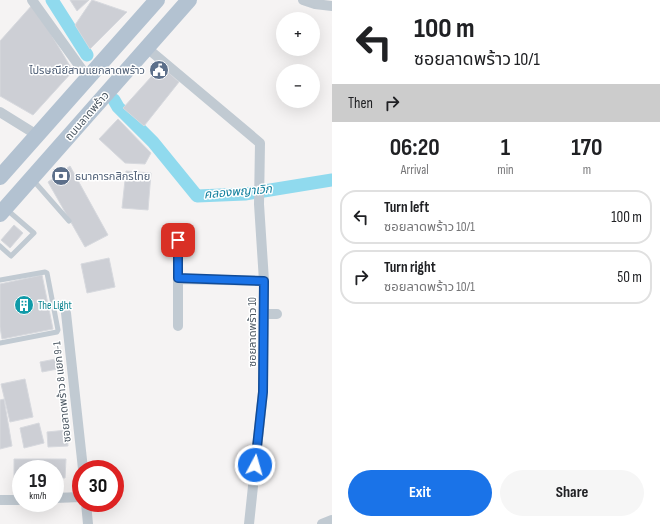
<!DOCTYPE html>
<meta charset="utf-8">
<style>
:root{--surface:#fff;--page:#f6f6f6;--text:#202124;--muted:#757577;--line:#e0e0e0;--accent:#1a73e8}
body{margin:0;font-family:"Sofia Sans Condensed","Noto Sans Thai",sans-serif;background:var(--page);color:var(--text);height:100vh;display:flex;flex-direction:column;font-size:15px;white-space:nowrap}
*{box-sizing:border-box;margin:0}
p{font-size:13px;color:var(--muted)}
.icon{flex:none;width:22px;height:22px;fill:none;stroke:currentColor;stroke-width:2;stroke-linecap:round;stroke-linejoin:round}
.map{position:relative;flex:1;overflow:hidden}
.side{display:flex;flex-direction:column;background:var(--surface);width:328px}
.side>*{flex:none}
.guide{background:#fff;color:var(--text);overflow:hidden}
.tools{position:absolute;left:276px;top:12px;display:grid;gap:8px}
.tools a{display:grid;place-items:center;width:44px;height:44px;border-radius:50%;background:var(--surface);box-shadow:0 4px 16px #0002;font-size:20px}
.speed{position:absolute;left:12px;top:460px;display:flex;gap:8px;font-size:20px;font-weight:700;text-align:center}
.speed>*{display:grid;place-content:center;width:52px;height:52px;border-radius:50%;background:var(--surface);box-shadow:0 4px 16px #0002;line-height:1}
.speed small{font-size:10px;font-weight:400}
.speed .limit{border:6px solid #d22;background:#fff;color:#111}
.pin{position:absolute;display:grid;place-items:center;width:34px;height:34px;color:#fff;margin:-17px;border-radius:8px;box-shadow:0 2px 6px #0006}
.me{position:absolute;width:44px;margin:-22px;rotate:6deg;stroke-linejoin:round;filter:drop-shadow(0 0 3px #0008)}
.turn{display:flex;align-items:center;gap:14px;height:84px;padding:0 16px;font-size:18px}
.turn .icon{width:52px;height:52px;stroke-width:2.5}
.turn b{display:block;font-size:28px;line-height:34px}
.then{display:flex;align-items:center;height:38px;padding:0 16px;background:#0003;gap:8px;font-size:15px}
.eta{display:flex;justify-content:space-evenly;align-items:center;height:68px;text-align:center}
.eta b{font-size:24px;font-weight:700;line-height:28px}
.button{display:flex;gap:8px;margin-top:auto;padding:8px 16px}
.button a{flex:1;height:46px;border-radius:24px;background:var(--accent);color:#fff;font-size:16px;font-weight:700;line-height:46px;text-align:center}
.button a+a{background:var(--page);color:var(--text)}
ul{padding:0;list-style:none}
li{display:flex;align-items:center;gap:12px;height:54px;margin:0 8px 6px;padding:0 8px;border:2px solid var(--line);border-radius:16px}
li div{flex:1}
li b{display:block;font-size:15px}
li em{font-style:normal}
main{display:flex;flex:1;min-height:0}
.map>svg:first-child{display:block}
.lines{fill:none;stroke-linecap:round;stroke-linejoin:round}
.canal{stroke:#90daee;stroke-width:13}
.building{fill:#cdcfd5;stroke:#d7d9de}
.service{stroke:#c1cad2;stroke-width:5}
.minor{stroke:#c1cad2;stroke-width:10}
.primary{stroke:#b3c2d1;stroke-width:16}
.route-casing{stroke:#114b97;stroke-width:10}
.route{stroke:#1a73e8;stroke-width:7}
.labels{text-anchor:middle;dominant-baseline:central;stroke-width:3;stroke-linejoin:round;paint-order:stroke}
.service-label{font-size:11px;fill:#4e5e75;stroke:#fff;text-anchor:end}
.street-label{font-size:11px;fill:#4a5661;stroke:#fff}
.culture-label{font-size:11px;fill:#0d838f;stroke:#fff;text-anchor:start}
.water-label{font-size:12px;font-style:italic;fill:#0c7c9b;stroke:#fff}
</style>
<main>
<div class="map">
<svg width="332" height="524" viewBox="0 0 332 524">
<rect width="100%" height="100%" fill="#f5f3f3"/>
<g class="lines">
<path class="canal" d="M 52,0 L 87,55
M 114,100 L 118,107 L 153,142 L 197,196 L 245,194 L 332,180"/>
</g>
<path class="building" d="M 70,0 L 89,0 L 77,11 Z
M 92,0 L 127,12 L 90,49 L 75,25 Z
M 33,4 L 73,71 L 33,115 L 0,96 L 0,41 Z
M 161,66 L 179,82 L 144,126 L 123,108 Z
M 118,119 L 151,153 L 145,164 L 125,163 L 99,139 Z
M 70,166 L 108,235 L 85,247 L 48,182 Z
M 126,171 L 151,173 L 148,210 L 122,208 Z
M 14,225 L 23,233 L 10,248 L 1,240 Z
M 109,258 L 115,287 L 87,293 L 81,264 Z
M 42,275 L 53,329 L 2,339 L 0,327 L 0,284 Z
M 61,358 L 63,368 L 42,372 L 40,362 Z
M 25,379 L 33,417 L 10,422 L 1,384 Z
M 4,399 L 12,446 L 0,449 L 0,400 Z
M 39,423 L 44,443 L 24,448 L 20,428 Z
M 67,430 L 68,446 L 48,447 L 47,432 Z
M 14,459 L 66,459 L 65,478 L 55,478 L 55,469 L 21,469 L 21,478 L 14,478 Z"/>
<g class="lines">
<path class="service" d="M 33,180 L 69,221
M 0,246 L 11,256 L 34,233 L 6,209
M 0,280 L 45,272 L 47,273 L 58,330 L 57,332 L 0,343"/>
<path class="minor" d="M 32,0 L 88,78
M 303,0 L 315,4 L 332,6
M 147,48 L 260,143 L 259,204 L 264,281 L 263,392 L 249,524
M 0,112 L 37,135
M 178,240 L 178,326
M 178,279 L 264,281
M 66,313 L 83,469
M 264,314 L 277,314
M 55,498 L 81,497
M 0,500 L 21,500
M 86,503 L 88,524
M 322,524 L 332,520"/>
<path class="primary" d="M 0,177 L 157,0
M 0,214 L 189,0"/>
</g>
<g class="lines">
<g class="route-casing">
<path id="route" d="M 178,240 L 178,278 L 264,281 L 263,392 L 255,465"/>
</g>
<use href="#route" class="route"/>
</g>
<defs>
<g id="civic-disc" transform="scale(1)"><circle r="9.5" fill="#5c6f8a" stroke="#fff"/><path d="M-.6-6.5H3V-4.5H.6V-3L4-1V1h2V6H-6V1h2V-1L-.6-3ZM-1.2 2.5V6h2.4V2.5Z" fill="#fff"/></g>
<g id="bank-disc" transform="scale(1)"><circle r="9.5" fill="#5c6f8a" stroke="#fff"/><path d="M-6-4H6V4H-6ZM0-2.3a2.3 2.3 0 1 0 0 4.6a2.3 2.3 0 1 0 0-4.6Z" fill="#fff"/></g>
<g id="building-disc" transform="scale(1)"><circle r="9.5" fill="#0f9aa8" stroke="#fff"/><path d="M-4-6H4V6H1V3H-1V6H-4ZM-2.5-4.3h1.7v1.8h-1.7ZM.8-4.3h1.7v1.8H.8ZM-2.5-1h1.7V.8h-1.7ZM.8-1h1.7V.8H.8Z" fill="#fff"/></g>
</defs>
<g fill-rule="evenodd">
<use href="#civic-disc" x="159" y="70"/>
<use href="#bank-disc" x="61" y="176"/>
<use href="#building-disc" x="24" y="305"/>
</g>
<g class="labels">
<g class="service-label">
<text x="145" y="70">ไปรษณีย์สามแยกลาดพร้าว</text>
<text x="75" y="176" text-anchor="start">ธนาคารกสิกรไทย</text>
</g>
<g class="street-label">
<text transform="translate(87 116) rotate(-49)">ถนนลาดพร้าว</text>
<text transform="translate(252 332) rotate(-90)">ซอยลาดพร้าว 10</text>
<text transform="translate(62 392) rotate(-96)">ซอยลาดพร้าว 8 แยก 9-1</text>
</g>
<g class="culture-label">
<text x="38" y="305">The Light</text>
</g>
<g class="water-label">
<text transform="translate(238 192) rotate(-5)">คลองพญาเวิก</text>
</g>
</g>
</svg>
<div class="tools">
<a>+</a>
<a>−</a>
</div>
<div class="speed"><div>19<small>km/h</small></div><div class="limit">30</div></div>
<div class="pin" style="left:178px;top:240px;background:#d93025"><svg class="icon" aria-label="arrive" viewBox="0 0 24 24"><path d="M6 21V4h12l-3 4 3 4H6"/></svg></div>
<svg class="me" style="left:255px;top:465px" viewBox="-20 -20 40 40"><circle r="17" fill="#1a73e8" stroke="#fff" stroke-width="3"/><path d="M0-11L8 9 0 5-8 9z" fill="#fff"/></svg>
</div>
<section class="side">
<div class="guide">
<div class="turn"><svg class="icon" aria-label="left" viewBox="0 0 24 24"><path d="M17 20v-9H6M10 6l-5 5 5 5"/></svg><div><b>100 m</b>ซอยลาดพร้าว 10/1</div></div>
<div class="then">Then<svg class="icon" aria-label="right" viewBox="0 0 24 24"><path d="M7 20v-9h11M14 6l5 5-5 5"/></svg></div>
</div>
<div class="eta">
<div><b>06:20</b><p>Arrival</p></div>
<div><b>1</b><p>min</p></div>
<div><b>170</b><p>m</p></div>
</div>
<ul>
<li><svg class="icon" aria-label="left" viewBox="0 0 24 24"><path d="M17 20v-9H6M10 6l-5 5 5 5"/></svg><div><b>Turn left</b><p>ซอยลาดพร้าว 10/1</p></div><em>100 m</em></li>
<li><svg class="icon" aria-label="right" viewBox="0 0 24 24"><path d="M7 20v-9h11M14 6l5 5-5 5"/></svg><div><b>Turn right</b><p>ซอยลาดพร้าว 10/1</p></div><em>50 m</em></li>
</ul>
<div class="button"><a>Exit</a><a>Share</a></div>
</section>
</main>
